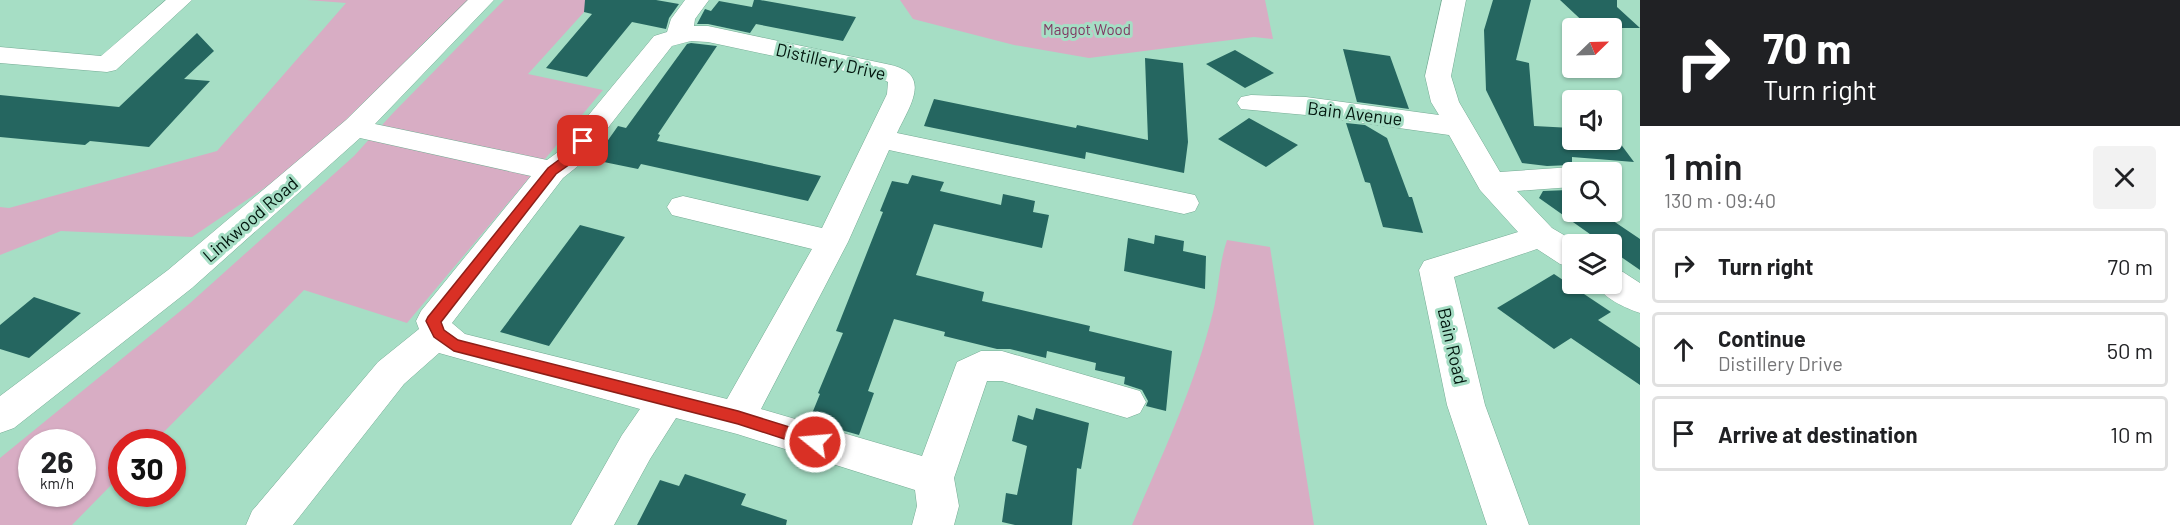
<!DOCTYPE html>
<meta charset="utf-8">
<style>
:root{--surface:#fff;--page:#f2f2f2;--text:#202124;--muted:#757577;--line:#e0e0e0}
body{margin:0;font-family:Barlow,sans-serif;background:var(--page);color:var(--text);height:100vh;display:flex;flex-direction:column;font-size:22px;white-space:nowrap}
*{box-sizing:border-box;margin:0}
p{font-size:20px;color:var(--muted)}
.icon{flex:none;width:33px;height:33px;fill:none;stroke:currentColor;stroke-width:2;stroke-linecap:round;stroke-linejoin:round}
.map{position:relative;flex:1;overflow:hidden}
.details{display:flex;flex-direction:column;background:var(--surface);width:540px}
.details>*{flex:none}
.guide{background:#202124;color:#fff;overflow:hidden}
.needle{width:39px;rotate:67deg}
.buttons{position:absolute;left:1562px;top:18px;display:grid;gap:12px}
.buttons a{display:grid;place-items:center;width:60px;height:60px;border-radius:6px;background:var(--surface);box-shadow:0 2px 4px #0004;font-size:30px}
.speed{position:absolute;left:18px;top:429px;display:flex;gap:12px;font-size:30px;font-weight:700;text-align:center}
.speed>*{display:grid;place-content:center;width:78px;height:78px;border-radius:50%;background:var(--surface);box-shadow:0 2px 4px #0004;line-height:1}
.speed small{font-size:15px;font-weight:400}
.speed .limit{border:9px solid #d22;background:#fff;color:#111}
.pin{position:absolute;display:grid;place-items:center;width:51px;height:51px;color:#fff;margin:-26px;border-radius:12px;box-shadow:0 3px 9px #0006}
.me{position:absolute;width:66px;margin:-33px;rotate:287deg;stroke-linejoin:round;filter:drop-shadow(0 0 4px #0008)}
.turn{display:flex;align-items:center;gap:21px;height:126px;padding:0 24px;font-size:27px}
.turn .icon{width:78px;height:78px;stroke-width:2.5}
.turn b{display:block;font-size:42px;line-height:51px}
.round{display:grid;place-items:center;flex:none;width:63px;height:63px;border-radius:6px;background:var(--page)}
.summary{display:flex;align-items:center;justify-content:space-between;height:102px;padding:0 24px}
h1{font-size:36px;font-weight:600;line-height:45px}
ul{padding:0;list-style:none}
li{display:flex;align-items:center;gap:18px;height:75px;margin:0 12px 9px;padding:0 12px;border:3px solid var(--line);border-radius:6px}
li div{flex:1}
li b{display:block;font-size:22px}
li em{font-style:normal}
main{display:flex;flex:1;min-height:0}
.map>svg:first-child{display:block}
.green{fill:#d8adc4;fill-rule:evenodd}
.building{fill:#256660}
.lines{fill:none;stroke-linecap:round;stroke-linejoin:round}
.minor-casing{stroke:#75ab94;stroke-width:1}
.minor{fill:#fff;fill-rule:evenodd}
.route{fill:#d93025;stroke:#8d1f18;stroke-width:1.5}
.labels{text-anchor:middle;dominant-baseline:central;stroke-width:6;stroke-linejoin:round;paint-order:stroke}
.far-park-label{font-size:15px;fill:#803a63;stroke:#a6dec5}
.street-label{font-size:18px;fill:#02160e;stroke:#a6dec5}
</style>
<main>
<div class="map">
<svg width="1640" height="525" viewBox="0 0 1640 525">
<rect width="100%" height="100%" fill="#a6dec5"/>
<path class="green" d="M 307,0 L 482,0 L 356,126 L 192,237 L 61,231 L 0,255 L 0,207 L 9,208 L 217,151 L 346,3 Z
M 504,0 L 595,0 L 528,74 L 603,90 L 407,323 L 304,290 L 154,442 L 122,442 L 121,475 L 72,525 L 0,525 L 0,458 L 189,304 L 354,156 L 393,113 ZM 32,442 L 82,442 L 82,494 L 32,494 Z
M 900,0 L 1265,0 L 1273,39 L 1254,37 L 1089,58 L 1014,45 L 913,19 Z
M 1227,240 L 1270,247 L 1314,525 L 1132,525 C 1162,455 1195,386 1213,312 C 1219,288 1219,263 1227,240 Z"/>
<path class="building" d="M 585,0 L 656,0 L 679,4 L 669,18 L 666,29 L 632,22 L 587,77 L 546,68 L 592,14 L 584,12 Z
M 754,0 L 760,0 L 856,17 L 843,41 L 756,24 L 750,33 L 708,24 L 697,24 L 705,9 L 711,11 L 719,1 L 752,7 Z
M 1493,0 L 1531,0 L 1516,60 L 1529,63 L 1534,126 L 1572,128 L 1572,140 L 1611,140 L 1611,131 L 1634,162 L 1572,157 L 1572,165 L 1547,166 L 1522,163 L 1486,90 L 1484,30 Z
M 1560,0 L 1617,0 L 1617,7 L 1640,28 L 1590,28 Z
M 197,33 L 214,51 L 184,79 L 210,81 L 149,147 L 90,141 L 85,145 L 0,137 L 0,95 L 119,107 Z
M 691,43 L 717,46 L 658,134 L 660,135 L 657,141 L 821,176 L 808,201 L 641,164 L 638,169 L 594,160 L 618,126 L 626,128 L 687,44 Z
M 1343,49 L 1390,56 L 1409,109 L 1357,102 Z
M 1235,50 L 1274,73 L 1245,88 L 1206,64 Z
M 1145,58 L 1183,63 L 1188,142 L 1184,173 L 1086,152 L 1085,159 L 924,126 L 934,99 L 1076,128 L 1077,125 L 1148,140 Z
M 1249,118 L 1298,145 L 1266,167 L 1218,139 Z
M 1346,123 L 1365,125 L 1387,138 L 1409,197 L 1412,197 L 1423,233 L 1383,227 L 1370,183 L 1365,182 Z
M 912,175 L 944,182 L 940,191 L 1001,205 L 1003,194 L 1035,201 L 1033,212 L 1049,215 L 1042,248 L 934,224 L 916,275 L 984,292 L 982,301 L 1090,326 L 1089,331 L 1172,351 L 1166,411 L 1146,406 L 1148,401 L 1142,390 L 1124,384 L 1125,377 L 1095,370 L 1096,363 L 1047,351 L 1046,358 L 1010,349 L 997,349 L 944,336 L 945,332 L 894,319 L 868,391 L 874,393 L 859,435 L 809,421 L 820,394 L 818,393 L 843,333 L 836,331 L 883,212 L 880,211 L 892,181 L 908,184 Z
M 1568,190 L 1572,192 L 1572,212 L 1600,212 L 1640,239 L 1640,270 L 1611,250 L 1611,244 L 1604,244 L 1539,198 L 1543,191 Z
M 580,225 L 625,237 L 549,346 L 500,332 Z
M 1155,235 L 1184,241 L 1183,251 L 1206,256 L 1205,289 L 1124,271 L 1128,238 L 1154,244 Z
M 1554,274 L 1611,312 L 1598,320 L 1640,348 L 1640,385 L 1571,338 L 1554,349 L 1497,308 Z
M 34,297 L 81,313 L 29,358 L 0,349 L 0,325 Z
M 1036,408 L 1089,423 L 1081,469 L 1077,468 L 1072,525 L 1015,525 L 1002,522 L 1006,493 L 1017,495 L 1027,446 L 1012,441 L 1018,415 L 1033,420 Z
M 685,474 L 746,494 L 741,505 L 787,520 L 786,525 L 637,525 L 660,480 L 679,486 Z"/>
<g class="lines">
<g class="minor-casing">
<path id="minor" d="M 166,0 L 192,0 L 116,70 L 107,72 L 0,63 L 0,47 L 101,56 Z
M 468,0 L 494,0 L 375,124 L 547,160 L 558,152 L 654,36 L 667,32 L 671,19 L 685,0 L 709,0 L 695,19 L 694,26 L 708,26 L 891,65 C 933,75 909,107 897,133 L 1195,195 L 1199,203 L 1195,211 L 1184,214 L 889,150 L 848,242 L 761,409 L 922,456 L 957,362 L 981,351 L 1002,351 L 1140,391 L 1146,402 L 1140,413 L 1127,418 L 1002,381 L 987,381 L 954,478 L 959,506 L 954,525 L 912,525 L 917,506 L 915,490 L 737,434 L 676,418 L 650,459 L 614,525 L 571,525 L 622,435 L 640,409 L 439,353 L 404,384 L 293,525 L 246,525 L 252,511 L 378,362 L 419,329 L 416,321 L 421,311 L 531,176 L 360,138 L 192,288 L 14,428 L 0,433 L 0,396 L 168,270 L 346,120 ZM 691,41 L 708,42 L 882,79 L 888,82 L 887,94 L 822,228 L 683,196 L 672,199 L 667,207 L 672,215 L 812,249 L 727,399 L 465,334 L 452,323 L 563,178 L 578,166 L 672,46 Z
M 1442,0 L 1466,0 L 1451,76 L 1459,102 L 1500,172 L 1572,167 L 1584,172 L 1572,172 L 1572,187 L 1517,191 L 1552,228 L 1579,244 L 1572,244 L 1572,268 L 1560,264 L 1537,249 L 1454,277 L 1485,405 L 1529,525 L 1487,525 L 1447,405 L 1419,270 L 1424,261 L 1518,232 L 1480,190 L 1449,135 L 1306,115 L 1241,109 L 1237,103 L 1241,97 L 1251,95 L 1306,97 L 1439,115 L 1431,102 L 1425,76 Z
M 1611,268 L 1623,272 L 1640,283 L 1640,313 C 1625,308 1603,298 1596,284 L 1611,284 Z"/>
</g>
<use href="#minor" class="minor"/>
</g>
<path class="route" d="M 583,137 L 589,141 L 587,143 L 573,162 L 556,174 L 441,322 L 444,330 L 458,340 L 738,411 L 815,435 L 820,437 L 823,442 L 820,447 L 815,449 L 738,424 L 454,351 L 434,337 L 426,321 L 428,317 L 548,168 L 564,156 L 579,138 Z"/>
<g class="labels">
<g class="far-park-label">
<text x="1087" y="29">Maggot Wood</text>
</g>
<g class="street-label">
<text transform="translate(831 61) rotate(13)">Distillery Drive</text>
<text transform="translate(1355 113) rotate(7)">Bain Avenue</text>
<text transform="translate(250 219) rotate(-41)">Linkwood Road</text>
<text transform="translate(1453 346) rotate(77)">Bain Road</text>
</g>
</g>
</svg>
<div class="buttons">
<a><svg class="needle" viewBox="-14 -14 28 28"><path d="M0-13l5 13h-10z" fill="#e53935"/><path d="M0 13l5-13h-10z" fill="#757577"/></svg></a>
<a><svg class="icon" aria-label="sound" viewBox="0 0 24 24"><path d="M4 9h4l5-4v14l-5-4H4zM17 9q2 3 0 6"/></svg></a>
<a><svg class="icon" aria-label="search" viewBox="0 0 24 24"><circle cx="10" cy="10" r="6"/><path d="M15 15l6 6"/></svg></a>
<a><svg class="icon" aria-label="layers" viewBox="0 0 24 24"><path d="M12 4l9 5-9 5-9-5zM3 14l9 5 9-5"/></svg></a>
</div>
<div class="speed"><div>26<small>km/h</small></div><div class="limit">30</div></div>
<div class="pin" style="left:583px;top:141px;background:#d93025"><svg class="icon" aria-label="arrive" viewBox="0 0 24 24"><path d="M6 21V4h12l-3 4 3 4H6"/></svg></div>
<svg class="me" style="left:815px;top:442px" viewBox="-20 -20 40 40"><circle r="17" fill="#d93025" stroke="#fff" stroke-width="3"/><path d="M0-11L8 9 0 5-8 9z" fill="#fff"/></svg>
</div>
<section class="details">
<div class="guide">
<div class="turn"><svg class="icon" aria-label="right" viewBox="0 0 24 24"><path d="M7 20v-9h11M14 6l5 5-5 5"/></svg><div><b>70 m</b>Turn right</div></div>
</div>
<div class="summary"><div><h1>1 min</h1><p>130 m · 09:40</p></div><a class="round"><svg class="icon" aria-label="close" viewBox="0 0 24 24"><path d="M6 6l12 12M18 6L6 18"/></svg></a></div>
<ul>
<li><svg class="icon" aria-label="right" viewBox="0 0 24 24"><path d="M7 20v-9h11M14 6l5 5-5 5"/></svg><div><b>Turn right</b></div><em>70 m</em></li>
<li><svg class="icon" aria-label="ahead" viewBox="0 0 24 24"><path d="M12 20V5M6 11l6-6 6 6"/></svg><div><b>Continue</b><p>Distillery Drive</p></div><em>50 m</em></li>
<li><svg class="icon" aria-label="arrive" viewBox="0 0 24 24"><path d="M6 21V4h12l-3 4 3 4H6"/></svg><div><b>Arrive at destination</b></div><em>10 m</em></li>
</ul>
</section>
</main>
